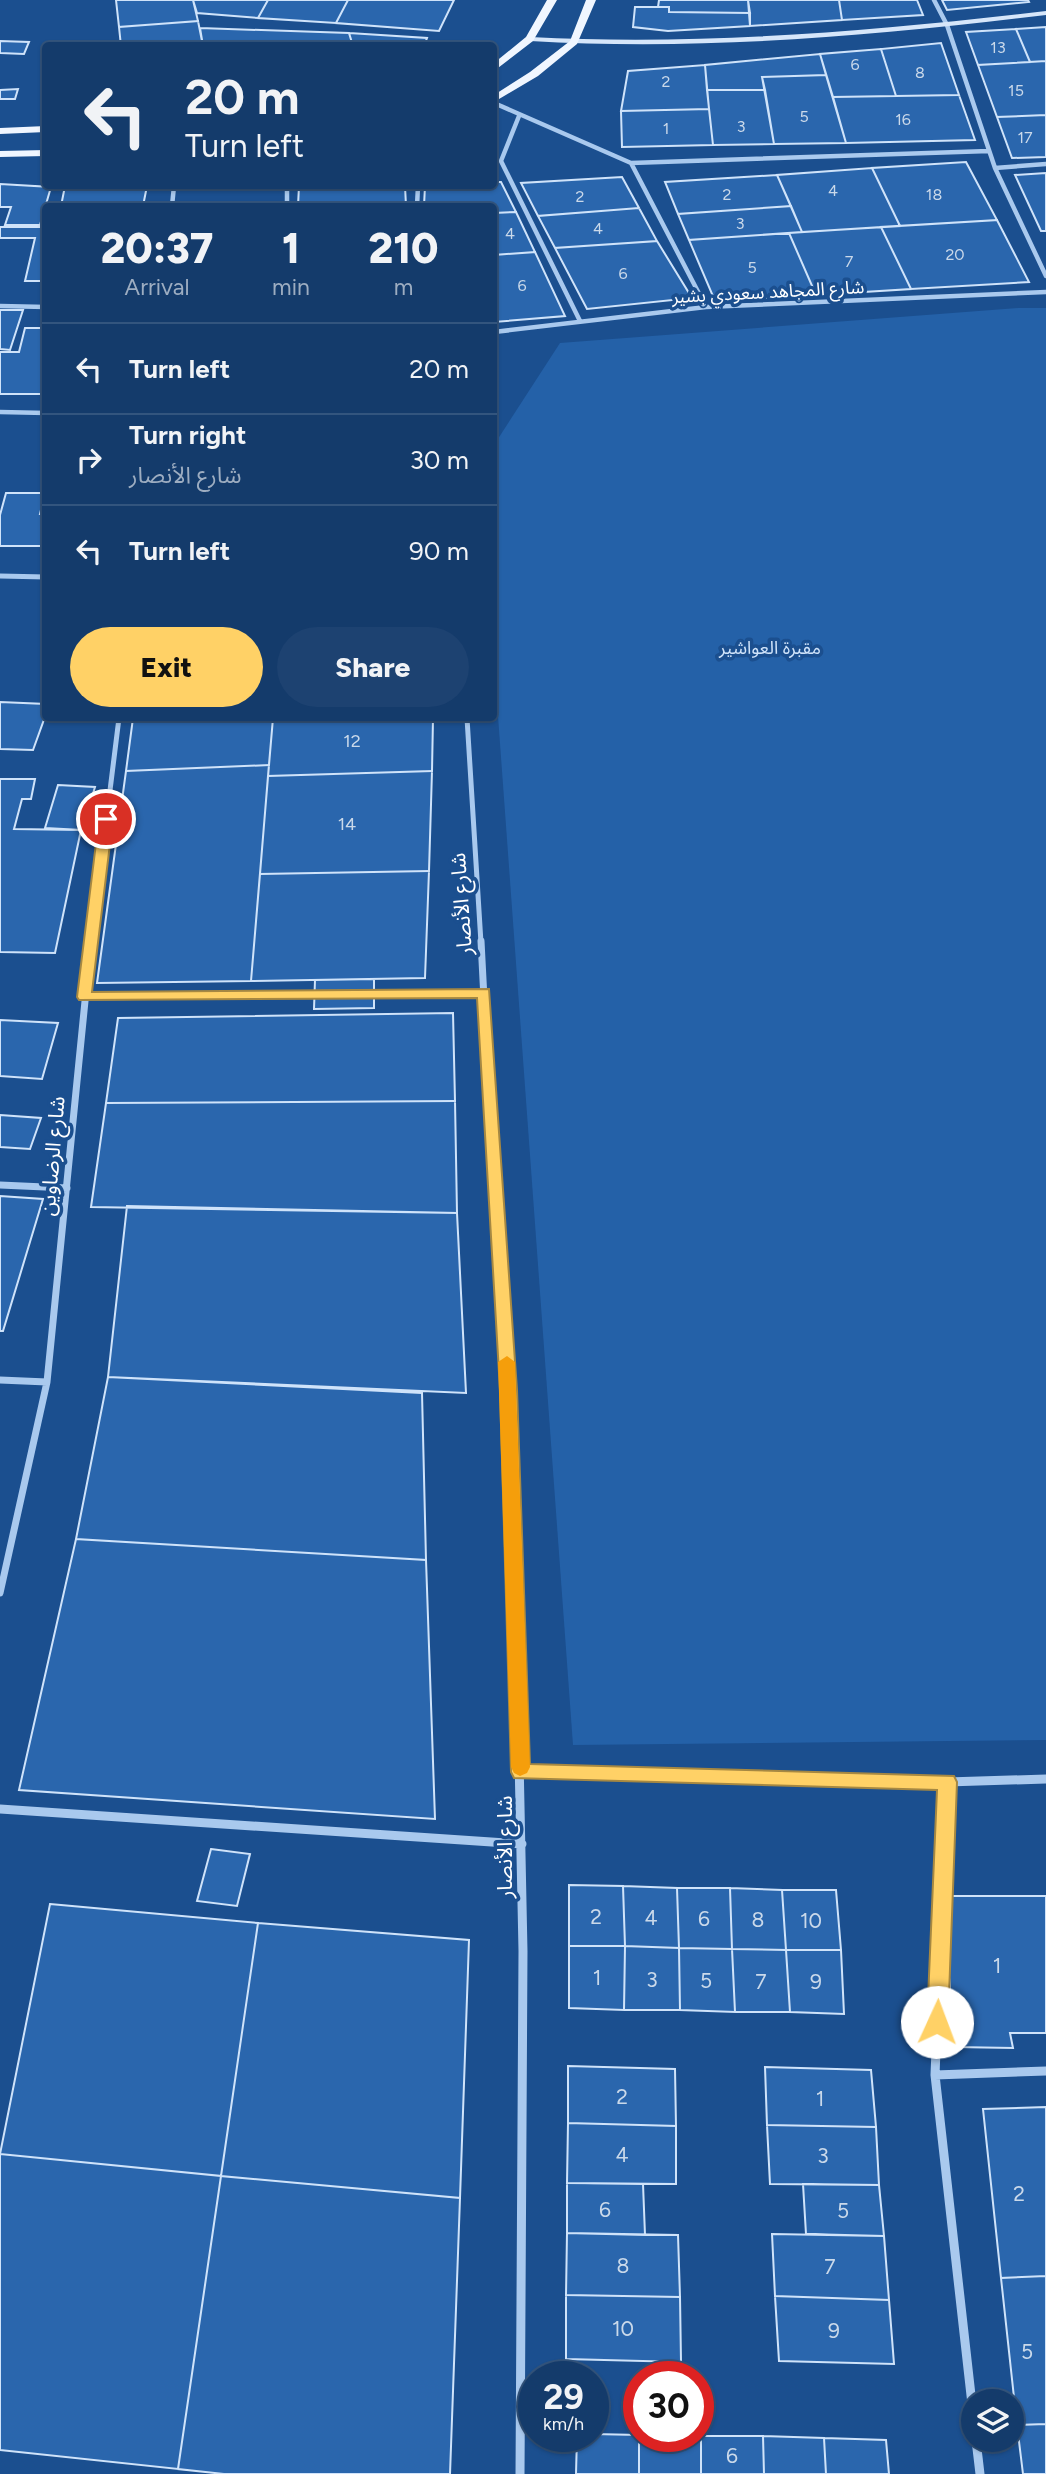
<!DOCTYPE html>
<meta charset="utf-8">
<style>
:root{--surface:#143b6b;--page:#1d4271;--text:#f1f3f6;--muted:#9dadc1;--line:#33557e;--accent:#ffd166}
body{margin:0;font-family:Figtree,"Noto Sans Arabic",sans-serif;background:var(--page);color:var(--text);height:100vh;display:flex;flex-direction:column;font-size:26px;white-space:nowrap}
*{box-sizing:border-box;margin:0}
p{font-size:23px;color:var(--muted)}
.icon{flex:none;width:38px;height:38px;fill:none;stroke:currentColor;stroke-width:2;stroke-linecap:round;stroke-linejoin:round}
.map{position:relative;flex:1;overflow:hidden}
.side{position:absolute;left:42px;top:203px;width:455px;height:518px;display:flex;flex-direction:column;background:var(--surface);border-radius:7px;box-shadow:0 2px 5px #0004,0 0 0 2px var(--line)}
.side>*{flex:none}
.top-card{position:absolute;left:42px;top:42px;width:455px;height:147px;border-radius:7px;box-shadow:0 2px 5px #0004,0 0 0 2px var(--line);background:#143b6b;color:var(--text);overflow:hidden}
.buttons{position:absolute;left:961px;top:2389px;display:grid;gap:14px}
.buttons a{display:grid;place-items:center;width:63px;height:63px;border-radius:50%;background:var(--surface);box-shadow:0 2px 5px #0004,0 0 0 2px var(--line);font-size:35px}
.speed{position:absolute;left:518px;top:2361px;display:flex;gap:14px;font-size:35px;font-weight:700;text-align:center}
.speed>*{display:grid;place-content:center;width:91px;height:91px;border-radius:50%;background:var(--surface);box-shadow:0 2px 5px #0004,0 0 0 2px var(--line);line-height:1}
.speed small{font-size:18px;font-weight:400}
.speed .limit{border:10px solid #d22;background:#fff;color:#111}
.pin{position:absolute;display:grid;place-items:center;width:60px;height:60px;color:#fff;margin:-30px;border:4px solid #fff;border-radius:50%;box-shadow:0 2px 7px #0007}
.me{position:absolute;width:77px;margin:-38px;rotate:2deg;stroke-linejoin:round;filter:drop-shadow(0 0 5px #0008)}
.turn{display:flex;align-items:center;gap:24px;height:147px;padding:0 28px;font-size:32px}
.turn .icon{width:91px;height:91px;stroke-width:2.5}
.turn b{display:block;font-size:49px;line-height:60px}
.eta{display:flex;justify-content:space-evenly;align-items:center;height:119px;text-align:center}
.eta b{font-size:42px;font-weight:800;line-height:49px}
.cta{display:flex;gap:14px;margin-top:auto;padding:14px 28px}
.cta a{flex:1;height:80px;border-radius:42px;background:var(--accent);color:#111;font-size:28px;font-weight:800;line-height:80px;text-align:center}
.cta a+a{background:var(--page);color:var(--text)}
ul{padding:0;list-style:none}
li{display:flex;align-items:center;gap:21px;height:91px;padding:0 28px;border-top:2px solid var(--line)}
li div{flex:1}
li b{display:block;font-size:26px}
li em{font-style:normal}
.map>svg:first-child{display:block}
.green{fill:#2461a8}
.building{fill:#2a66ad;stroke:#cfe3fa;stroke-width:2}
.lines{fill:none;stroke-linecap:round;stroke-linejoin:round}
.street-far3{stroke:#a9c9ee;stroke-width:4.5}
.street-far2{stroke:#a9c9ee;stroke-width:5}
.street-far1{stroke:#a9c9ee;stroke-width:7}
.street{stroke:#a9c9ee;stroke-width:9}
.secondary{fill:#d6e6fa;fill-rule:evenodd}
.primary{fill:#f0f6ff;fill-rule:evenodd}
.route{fill:#ffd166;stroke:#a68842;stroke-width:2}
.slow{fill:#f59e0b}
.labels{text-anchor:middle;dominant-baseline:central;stroke-width:7;stroke-linejoin:round;paint-order:stroke}
.far-number-label{font-size:16px;fill:#cad9ea}
.far-street-label{font-size:18px;fill:#fff;stroke:#1b4f8f}
.far-park-label{font-size:18px;fill:#cfe3fa;stroke:#1b4f8f}
.number-label{font-size:18px;fill:#cad9ea}
.street-label{font-size:21px;fill:#fff;stroke:#1b4f8f}
.near-number-label{font-size:21px;fill:#cad9ea}
</style>
<div class="map">
<svg width="1046" height="2474" viewBox="0 0 1046 2474">
<rect width="100%" height="100%" fill="#1b4f8f"/>
<path class="green" d="M 1018,308 L 1046,308 L 1046,1740 L 573,1745 L 494,661 L 494,445 L 560,343 Z"/>
<path class="building" d="M 116,0 L 193,0 L 198,21 L 119,27 Z
M 193,0 L 268,0 L 258,18 L 197,13 Z
M 268,0 L 348,0 L 336,23 L 258,18 Z
M 348,0 L 454,0 L 439,31 L 336,23 Z
M 659,0 L 748,0 L 750,13 L 669,12 L 669,7 L 658,7 Z
M 748,0 L 839,0 L 842,20 L 750,26 Z
M 839,0 L 917,0 L 923,15 L 842,20 Z
M 942,0 L 1028,0 L 1029,2 L 947,10 Z
M 635,7 L 669,7 L 669,12 L 750,13 L 750,26 L 668,31 L 633,27 Z
M 198,21 L 203,46 L 121,46 L 119,27 Z
M 1046,27 L 1046,61 L 1030,62 L 1016,29 Z
M 200,28 L 349,33 L 353,46 L 203,46 Z
M 1016,29 L 1030,62 L 978,65 L 966,32 Z
M 349,33 L 427,38 L 424,46 L 353,46 Z
M 0,41 L 29,42 L 24,54 L 0,53 Z
M 941,43 L 959,95 L 896,96 L 881,49 Z
M 881,49 L 896,96 L 833,97 L 820,54 Z
M 820,54 L 826,75 L 762,77 L 765,90 L 707,90 L 705,65 Z
M 1046,61 L 1046,115 L 997,117 L 978,65 Z
M 705,65 L 709,109 L 621,111 L 628,71 Z
M 826,75 L 846,143 L 774,144 L 762,77 Z
M 18,89 L 15,99 L 0,99 L 0,90 Z
M 707,90 L 765,90 L 774,144 L 713,145 Z
M 959,95 L 975,140 L 846,143 L 833,97 Z
M 709,109 L 713,145 L 622,147 L 621,111 Z
M 1046,115 L 1046,157 L 1012,158 L 997,117 Z
M 966,162 L 997,220 L 900,226 L 872,168 Z
M 872,168 L 900,226 L 802,232 L 777,175 Z
M 1046,173 L 1046,231 L 1041,231 L 1015,175 Z
M 777,175 L 791,206 L 678,214 L 665,182 Z
M 622,177 L 639,208 L 538,216 L 521,183 Z
M 494,182 L 501,182 L 516,212 L 494,213 L 494,206 L 424,206 L 425,186 L 494,186 Z
M 0,184 L 51,187 L 40,225 L 5,225 L 11,207 L 0,207 Z
M 65,186 L 147,186 L 143,206 L 61,206 Z
M 299,186 L 405,186 L 406,206 L 298,206 Z
M 791,206 L 802,232 L 689,240 L 678,214 Z
M 639,208 L 657,241 L 555,248 L 538,216 Z
M 516,212 L 535,252 L 494,255 L 494,213 Z
M 997,220 L 1029,282 L 911,289 L 881,227 Z
M 0,227 L 46,227 L 46,281 L 25,281 L 35,238 L 0,238 Z
M 881,227 L 911,289 L 816,295 L 789,233 Z
M 789,233 L 816,295 L 715,301 L 689,240 Z
M 657,241 L 692,298 L 587,309 L 555,248 Z
M 535,252 L 565,316 L 494,322 L 494,255 Z
M 0,310 L 23,310 L 10,350 L 0,349 Z
M 25,328 L 46,328 L 46,394 L 0,394 L 0,352 L 19,352 Z
M 6,493 L 45,493 L 40,514 L 46,514 L 46,546 L 0,546 L 0,515 Z
M 0,702 L 46,704 L 46,714 L 33,750 L 0,749 Z
M 133,718 L 273,718 L 269,765 L 126,771 Z
M 273,718 L 433,718 L 432,771 L 268,776 Z
M 269,765 L 251,981 L 97,983 L 126,771 Z
M 432,771 L 429,871 L 260,874 L 268,776 Z
M 0,779 L 35,779 L 31,799 L 22,799 L 14,829 L 81,830 L 55,953 L 0,952 Z
M 58,785 L 95,787 L 82,830 L 45,828 Z
M 429,871 L 425,978 L 251,981 L 260,874 Z
M 374,979 L 374,1008 L 314,1009 L 315,980 Z
M 453,1013 L 455,1101 L 106,1103 L 118,1018 Z
M 0,1020 L 58,1023 L 42,1079 L 0,1076 Z
M 455,1101 L 457,1213 L 91,1207 L 106,1103 Z
M 0,1115 L 41,1118 L 30,1149 L 0,1147 Z
M 0,1196 L 43,1199 L 3,1331 L 0,1331 Z
M 127,1206 L 457,1213 L 466,1393 L 108,1377 Z
M 108,1377 L 422,1393 L 426,1560 L 76,1539 Z
M 76,1539 L 426,1560 L 435,1819 L 19,1790 Z
M 211,1849 L 250,1854 L 237,1906 L 197,1901 Z
M 569,1885 L 623,1886 L 625,1946 L 569,1946 Z
M 623,1886 L 677,1888 L 679,1948 L 625,1946 Z
M 677,1888 L 730,1888 L 732,1949 L 679,1948 Z
M 730,1888 L 782,1890 L 786,1950 L 732,1949 Z
M 782,1890 L 836,1890 L 841,1950 L 786,1950 Z
M 942,1896 L 1046,1896 L 1046,2033 L 1010,2033 L 1013,2048 L 955,2047 Z
M 50,1904 L 258,1923 L 221,2176 L 0,2154 Z
M 258,1923 L 469,1940 L 460,2198 L 221,2176 Z
M 569,1946 L 625,1946 L 624,2010 L 569,2008 Z
M 625,1946 L 679,1948 L 680,2010 L 624,2010 Z
M 679,1948 L 732,1949 L 735,2012 L 680,2010 Z
M 732,1949 L 786,1950 L 790,2012 L 735,2012 Z
M 786,1950 L 841,1950 L 844,2014 L 790,2012 Z
M 568,2066 L 675,2069 L 676,2126 L 568,2123 Z
M 765,2067 L 871,2070 L 876,2127 L 767,2125 Z
M 1046,2107 L 1046,2276 L 1001,2278 L 983,2109 Z
M 568,2123 L 676,2126 L 676,2184 L 567,2183 Z
M 767,2125 L 876,2127 L 879,2185 L 770,2184 Z
M 0,2154 L 221,2176 L 178,2469 L 0,2450 Z
M 221,2176 L 460,2198 L 450,2474 L 224,2474 L 178,2469 Z
M 567,2183 L 643,2184 L 645,2235 L 567,2233 Z
M 803,2184 L 879,2185 L 884,2236 L 806,2234 Z
M 567,2233 L 678,2235 L 680,2297 L 566,2295 Z
M 772,2234 L 884,2236 L 889,2300 L 775,2296 Z
M 1046,2276 L 1046,2424 L 1017,2425 L 1001,2278 Z
M 566,2295 L 680,2297 L 681,2362 L 566,2359 Z
M 775,2296 L 889,2300 L 894,2364 L 779,2361 Z
M 1046,2424 L 1046,2474 L 1023,2474 L 1017,2425 Z
M 593,2434 L 639,2435 L 639,2474 L 576,2474 L 577,2436 Z
M 639,2435 L 701,2436 L 701,2474 L 639,2474 Z
M 701,2436 L 763,2436 L 764,2474 L 701,2474 Z
M 763,2436 L 824,2438 L 826,2474 L 764,2474 Z
M 824,2438 L 886,2440 L 889,2474 L 826,2474 Z"/>
<g class="lines">
<path class="street-far3" d="M 934,0 L 947,25 L 995,168 L 1046,276
M 494,103 L 631,163 L 989,151
M 519,116 L 501,161 L 580,321
M 631,163 L 706,307
M 995,168 L 1046,164
M 287,186 L 287,206
M 172,206 L 174,186
M 417,206 L 418,186
M 0,306 L 46,307
M 494,332 L 706,307 L 1046,292
M 0,412 L 46,413"/>
<path class="street-far2" d="M 0,576 L 46,577
M 467,718 L 481,943
M 91,943 L 119,718"/>
<path class="street-far1" d="M 481,941 L 516,1616
M 84,997 L 484,993
M 0,1185 L 67,1188
M 0,1380 L 47,1382
M 0,1593 L 47,1382 L 91,941"/>
<path class="street" d="M 516,1614 L 523,1951 L 520,2474
M 521,1772 L 947,1782 L 1046,1779
M 947,1782 L 935,2075 L 973,2413
M 0,1809 L 522,1844
M 935,2075 L 1046,2071
M 976,2440 L 980,2474"/>
<path class="secondary" d="M 1046,11 L 1046,15 C 874,36 703,51 530,41 L 526,39 L 530,37 C 703,46 874,31 1046,11 Z"/>
<path class="primary" d="M 547,0 L 557,0 L 533,41 L 494,71 L 494,63 L 526,37 Z
M 586,0 L 596,0 L 577,44 L 538,76 L 494,102 L 494,95 L 530,72 L 570,41 Z
M 46,126 L 46,132 L 0,134 L 0,128 Z
M 46,150 L 46,156 L 0,157 L 0,151 Z"/>
</g>
<path class="route" d="M 106,815 L 113,819 L 92,992 L 489,989 L 517,1390 L 530,1764 L 954,1776 L 957,1782 L 948,2022 L 945,2029 L 937,2032 L 930,2029 L 927,2022 L 937,1790 L 514,1778 L 511,1772 L 500,1390 L 477,998 L 79,1000 L 77,997 L 99,819 Z"/>
<path class="slow" d="M 507,1356 L 515,1362 L 530,1767 L 527,1773 L 520,1776 L 514,1773 L 511,1767 L 498,1362 Z"/>
<g class="labels">
<g class="far-number-label">
<text x="998" y="47">13</text>
<text x="855" y="64">6</text>
<text x="920" y="72">8</text>
<text x="666" y="81">2</text>
<text x="1016" y="90">15</text>
<text x="804" y="116">5</text>
<text x="903" y="119">16</text>
<text x="741" y="126">3</text>
<text x="666" y="128">1</text>
<text x="1025" y="137">17</text>
<text x="833" y="190">4</text>
<text x="727" y="194">2</text>
<text x="934" y="194">18</text>
<text x="580" y="196">2</text>
<text x="740" y="223">3</text>
<text x="598" y="228">4</text>
<text x="510" y="233">4</text>
<text x="955" y="254">20</text>
<text x="849" y="261">7</text>
<text x="752" y="267">5</text>
<text x="623" y="273">6</text>
<text x="522" y="285">6</text>
</g>
<g class="far-street-label">
<text transform="translate(768 292) rotate(-3)">شارع المجاهد سعودي بشير</text>
</g>
<g class="far-park-label">
<text x="770" y="648">مقبرة العواشير</text>
</g>
<g class="number-label">
<text x="352" y="741">12</text>
<text x="347" y="824">14</text>
</g>
<g class="street-label">
<text transform="translate(461 904) rotate(-94)">شارع الأنصار</text>
<text transform="translate(52 1156) rotate(-85)">شارع الرضاوين</text>
<text transform="translate(504 1847) rotate(-90)">شارع الأنصار</text>
</g>
<g class="near-number-label">
<text x="596" y="1916">2</text>
<text x="651" y="1917">4</text>
<text x="704" y="1918">6</text>
<text x="758" y="1919">8</text>
<text x="811" y="1920">10</text>
<text x="997" y="1965">1</text>
<text x="597" y="1977">1</text>
<text x="652" y="1979">3</text>
<text x="706" y="1980">5</text>
<text x="761" y="1981">7</text>
<text x="816" y="1981">9</text>
<text x="622" y="2096">2</text>
<text x="820" y="2098">1</text>
<text x="622" y="2154">4</text>
<text x="823" y="2155">3</text>
<text x="1019" y="2193">2</text>
<text x="605" y="2209">6</text>
<text x="843" y="2210">5</text>
<text x="623" y="2265">8</text>
<text x="830" y="2266">7</text>
<text x="623" y="2328">10</text>
<text x="834" y="2330">9</text>
<text x="1027" y="2351">5</text>
<text x="732" y="2455">6</text>
</g>
</g>
</svg>
<div class="buttons">
<a><svg class="icon" aria-label="layers" viewBox="0 0 24 24"><path d="M12 4l9 5-9 5-9-5zM3 14l9 5 9-5"/></svg></a>
</div>
<div class="speed"><div>29<small>km/h</small></div><div class="limit">30</div></div>
<div class="pin" style="left:106px;top:819px;background:#d93025"><svg class="icon" aria-label="arrive" viewBox="0 0 24 24"><path d="M6 21V4h12l-3 4 3 4H6"/></svg></div>
<svg class="me" style="left:937px;top:2022px" viewBox="-20 -20 40 40"><circle r="19" fill="#fff"/><path d="M0-13L10 11 0 6-10 11z" fill="#ffd166"/></svg>
<div class="top-card">
<div class="turn"><svg class="icon" aria-label="left" viewBox="0 0 24 24"><path d="M17 20v-9H6M10 6l-5 5 5 5"/></svg><div><b>20 m</b>Turn left</div></div>
</div>
<section class="side">
<div class="eta">
<div><b>20:37</b><p>Arrival</p></div>
<div><b>1</b><p>min</p></div>
<div><b>210</b><p>m</p></div>
</div>
<ul>
<li><svg class="icon" aria-label="left" viewBox="0 0 24 24"><path d="M17 20v-9H6M10 6l-5 5 5 5"/></svg><div><b>Turn left</b></div><em>20 m</em></li>
<li><svg class="icon" aria-label="right" viewBox="0 0 24 24"><path d="M7 20v-9h11M14 6l5 5-5 5"/></svg><div><b>Turn right</b><p>شارع الأنصار</p></div><em>30 m</em></li>
<li><svg class="icon" aria-label="left" viewBox="0 0 24 24"><path d="M17 20v-9H6M10 6l-5 5 5 5"/></svg><div><b>Turn left</b></div><em>90 m</em></li>
</ul>
<div class="cta"><a>Exit</a><a>Share</a></div>
</section>
</div>
